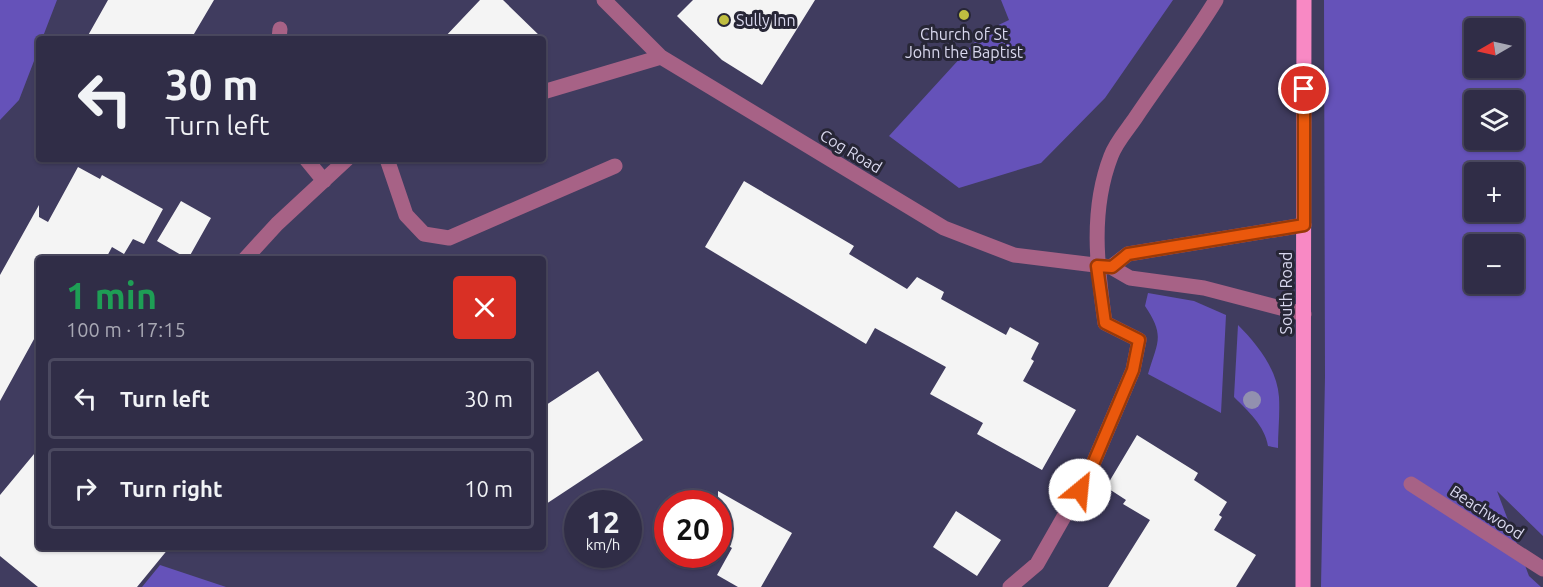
<!DOCTYPE html>
<meta charset="utf-8">
<style>
:root{--surface:#302d47;--page:#38354e;--text:#f1f3f6;--muted:#a8a8b4;--line:#4b4960}
body{margin:0;font-family:Ubuntu,sans-serif;background:var(--page);color:var(--text);height:100vh;display:flex;flex-direction:column;font-size:22px;white-space:nowrap}
*{box-sizing:border-box;margin:0}
p{font-size:20px;color:var(--muted)}
.icon{flex:none;width:33px;height:33px;fill:none;stroke:currentColor;stroke-width:2;stroke-linecap:round;stroke-linejoin:round}
.map{position:relative;flex:1;overflow:hidden}
.side{position:absolute;left:36px;top:256px;width:510px;height:294px;display:flex;flex-direction:column;background:var(--surface);border-radius:6px;box-shadow:0 2px 4px #0004,0 0 0 2px var(--line)}
.side>*{flex:none}
.guide{position:absolute;left:36px;top:36px;width:510px;height:126px;border-radius:6px;box-shadow:0 2px 4px #0004,0 0 0 2px var(--line);background:#302d47;color:var(--text);overflow:hidden}
.needle{width:39px;rotate:261deg}
.fabs{position:absolute;left:1464px;top:18px;display:grid;gap:12px}
.fabs a{display:grid;place-items:center;width:60px;height:60px;border-radius:6px;background:var(--surface);box-shadow:0 2px 4px #0004,0 0 0 2px var(--line);font-size:30px}
.speed{position:absolute;left:564px;top:490px;display:flex;gap:12px;font-size:30px;font-weight:700;text-align:center}
.speed>*{display:grid;place-content:center;width:78px;height:78px;border-radius:50%;background:var(--surface);box-shadow:0 2px 4px #0004,0 0 0 2px var(--line);line-height:1}
.speed small{font-size:15px;font-weight:400}
.speed .limit{border:9px solid #d22;background:#fff;color:#111}
.pin{position:absolute;display:grid;place-items:center;width:51px;height:51px;color:#fff;margin:-26px;border:3px solid #fff;border-radius:50%;box-shadow:0 2px 6px #0007}
.me{position:absolute;width:66px;margin:-33px;rotate:28deg;stroke-linejoin:round;filter:drop-shadow(0 0 4px #0008)}
.turn{display:flex;align-items:center;gap:21px;height:126px;padding:0 30px;font-size:27px}
.turn .icon{width:78px;height:78px;stroke-width:2.5}
.turn b{display:block;font-size:42px;line-height:51px}
.round{display:grid;place-items:center;flex:none;width:63px;height:63px;border-radius:6px;background:var(--page)}
.headline{display:flex;align-items:center;justify-content:space-between;height:102px;padding:0 30px}
h1{font-size:36px;font-weight:700;line-height:45px;color:#1e9e55}
ul{padding:0;list-style:none}
li{display:flex;align-items:center;gap:18px;height:81px;margin:0 12px 9px;padding:0 18px;border:3px solid var(--line);border-radius:6px}
li div{flex:1}
li b{display:block;font-size:22px}
li em{font-style:normal}
.map>svg:first-child{display:block}
.green{fill:#6552b9;fill-rule:evenodd}
.building{fill:#f4f4f4}
.lines{fill:none;stroke-linecap:round;stroke-linejoin:round}
.minor{stroke:#a76286;stroke-width:15}
.major{stroke:#f889c4;stroke-width:15}
.tree{fill:#9290af}
.route-casing{stroke:#983908;stroke-width:15}
.route{stroke:#ea580c;stroke-width:10}
.poi-dot{fill:#c0be40;stroke:#272636;stroke-width:2}
.labels{text-anchor:middle;dominant-baseline:central;stroke-width:6;stroke-linejoin:round;paint-order:stroke}
.poi-label{font-size:16px;fill:#d9d8ee;stroke:#272636;text-anchor:start}
.street-label{font-size:16px;fill:#d9d8ee;stroke:#272636}
</style>
<div class="map">
<svg width="1543" height="587" viewBox="0 0 1543 587">
<rect width="100%" height="100%" fill="#403c5f"/>
<path class="green" d="M 0,0 L 57,0 L 42,39 L 39,39 L 39,48 L 19,100 L 0,120 Z
M 1001,0 L 1173,0 L 1105,98 L 1041,163 L 959,188 L 889,136 L 984,32 L 1009,20 Z
M 1324,0 L 1543,0 L 1543,536 L 1497,491 L 1529,576 L 1541,587 L 1321,587 L 1325,377 ZM 1474,28 L 1514,28 L 1514,68 L 1474,68 ZM 1474,100 L 1514,100 L 1514,140 L 1474,140 ZM 1474,172 L 1514,172 L 1514,212 L 1474,212 ZM 1474,244 L 1514,244 L 1514,284 L 1474,284 Z
M 1148,293 L 1194,301 L 1226,315 L 1221,413 L 1148,374 C 1158,341 1165,336 1145,306 Z
M 1238,325 C 1257,344 1277,369 1279,397 C 1280,414 1278,431 1278,448 L 1268,446 C 1265,426 1248,411 1234,397 Z
M 160,565 L 226,587 L 142,587 Z"/>
<path class="building" d="M 108,0 L 214,0 L 191,39 L 86,39 Z
M 480,0 L 503,0 L 543,39 L 443,39 Z
M 693,0 L 815,0 L 762,85 L 722,60 L 677,16 Z
M 78,167 L 100,179 L 102,175 L 163,209 L 144,244 L 133,239 L 124,254 L 112,247 L 105,260 L 39,260 L 39,330 L 0,401 L 0,275 L 39,205 L 39,217 L 48,222 Z
M 744,181 L 854,246 L 849,254 L 907,289 L 917,277 L 944,292 L 941,299 L 1006,335 L 1010,327 L 1039,343 L 1031,359 L 1034,361 L 1023,381 L 1076,410 L 1042,470 L 977,434 L 983,423 L 930,394 L 946,367 L 875,328 L 866,344 L 705,247 Z
M 181,201 L 211,218 L 188,259 L 157,241 Z
M 598,371 L 643,440 L 543,506 L 543,407 Z
M 1137,435 L 1198,473 L 1194,480 L 1227,502 L 1219,515 L 1222,517 L 1214,530 L 1256,555 L 1236,587 L 1108,587 L 1150,520 L 1123,504 L 1126,500 L 1106,487 Z
M 39,448 L 39,548 L 169,548 L 137,587 L 38,587 L 0,556 L 0,495 Z
M 718,491 L 792,533 L 761,587 L 738,587 L 717,575 L 732,548 L 718,540 Z
M 956,511 L 1001,540 L 977,576 L 933,547 Z"/>
<g class="lines">
<path class="minor" d="M 604,0 L 661,57 L 944,228 L 1014,255 L 1111,267 L 1130,278 L 1204,288 L 1304,314
M 279,39 L 280,29
M 543,92 L 661,57
M 306,159 L 324,181
M 387,159 L 406,215 L 424,234 L 449,238 L 615,166
M 244,260 L 277,224 L 347,159
M 1111,267 L 1128,254 L 1304,225
M 1411,484 L 1543,569
M 1010,587 L 1037,564 L 1090,471 L 1133,370 L 1139,340 L 1105,323 C 1097,267 1090,210 1111,156 C 1116,142 1128,129 1136,117 C 1162,78 1191,41 1216,0"/>
<path class="major" d="M 1303,587 L 1304,0"/>
</g>
<circle class="tree" cx="1252" cy="400" r="9"/>
<g class="lines">
<g class="route-casing">
<path id="route" d="M 1080,490 L 1090,471 L 1133,370 L 1139,340 L 1105,323 L 1097,266 L 1112,267 L 1128,254 L 1304,225 L 1304,89"/>
</g>
<use href="#route" class="route"/>
</g>
<g class="poi-dot">
<circle cx="964" cy="15" r="6"/>
<circle cx="724" cy="20" r="6"/>
</g>
<g class="labels">
<g class="poi-label">
<text x="736" y="20">Sully Inn</text>
<text x="964" y="34" text-anchor="middle">Church of St<tspan x="964" dy="18">John the Baptist</tspan></text>
</g>
<g class="street-label">
<text transform="translate(851 151) rotate(31)">Cog Road</text>
<text transform="translate(1286 293) rotate(-90)">South Road</text>
<text transform="translate(1487 512) rotate(33)">Beachwood</text>
</g>
</g>
</svg>
<div class="fabs">
<a><svg class="needle" viewBox="-14 -14 28 28"><path d="M0-13l5 13h-10z" fill="#e53935"/><path d="M0 13l5-13h-10z" fill="#a8a8b4"/></svg></a>
<a><svg class="icon" aria-label="layers" viewBox="0 0 24 24"><path d="M12 4l9 5-9 5-9-5zM3 14l9 5 9-5"/></svg></a>
<a>+</a>
<a>−</a>
</div>
<div class="speed"><div>12<small>km/h</small></div><div class="limit">20</div></div>
<div class="pin" style="left:1304px;top:89px;background:#d93025"><svg class="icon" aria-label="arrive" viewBox="0 0 24 24"><path d="M6 21V4h12l-3 4 3 4H6"/></svg></div>
<svg class="me" style="left:1080px;top:490px" viewBox="-20 -20 40 40"><circle r="19" fill="#fff"/><path d="M0-13L10 11 0 6-10 11z" fill="#ea580c"/></svg>
<div class="guide">
<div class="turn"><svg class="icon" aria-label="left" viewBox="0 0 24 24"><path d="M17 20v-9H6M10 6l-5 5 5 5"/></svg><div><b>30 m</b>Turn left</div></div>
</div>
<section class="side">
<div class="headline"><div><h1>1 min</h1><p>100 m · 17:15</p></div><a class="round" style="background:#d93025;color:#fff"><svg class="icon" aria-label="close" viewBox="0 0 24 24"><path d="M6 6l12 12M18 6L6 18"/></svg></a></div>
<ul>
<li><svg class="icon" aria-label="left" viewBox="0 0 24 24"><path d="M17 20v-9H6M10 6l-5 5 5 5"/></svg><div><b>Turn left</b></div><em>30 m</em></li>
<li><svg class="icon" aria-label="right" viewBox="0 0 24 24"><path d="M7 20v-9h11M14 6l5 5-5 5"/></svg><div><b>Turn right</b></div><em>10 m</em></li>
</ul>
</section>
</div>
